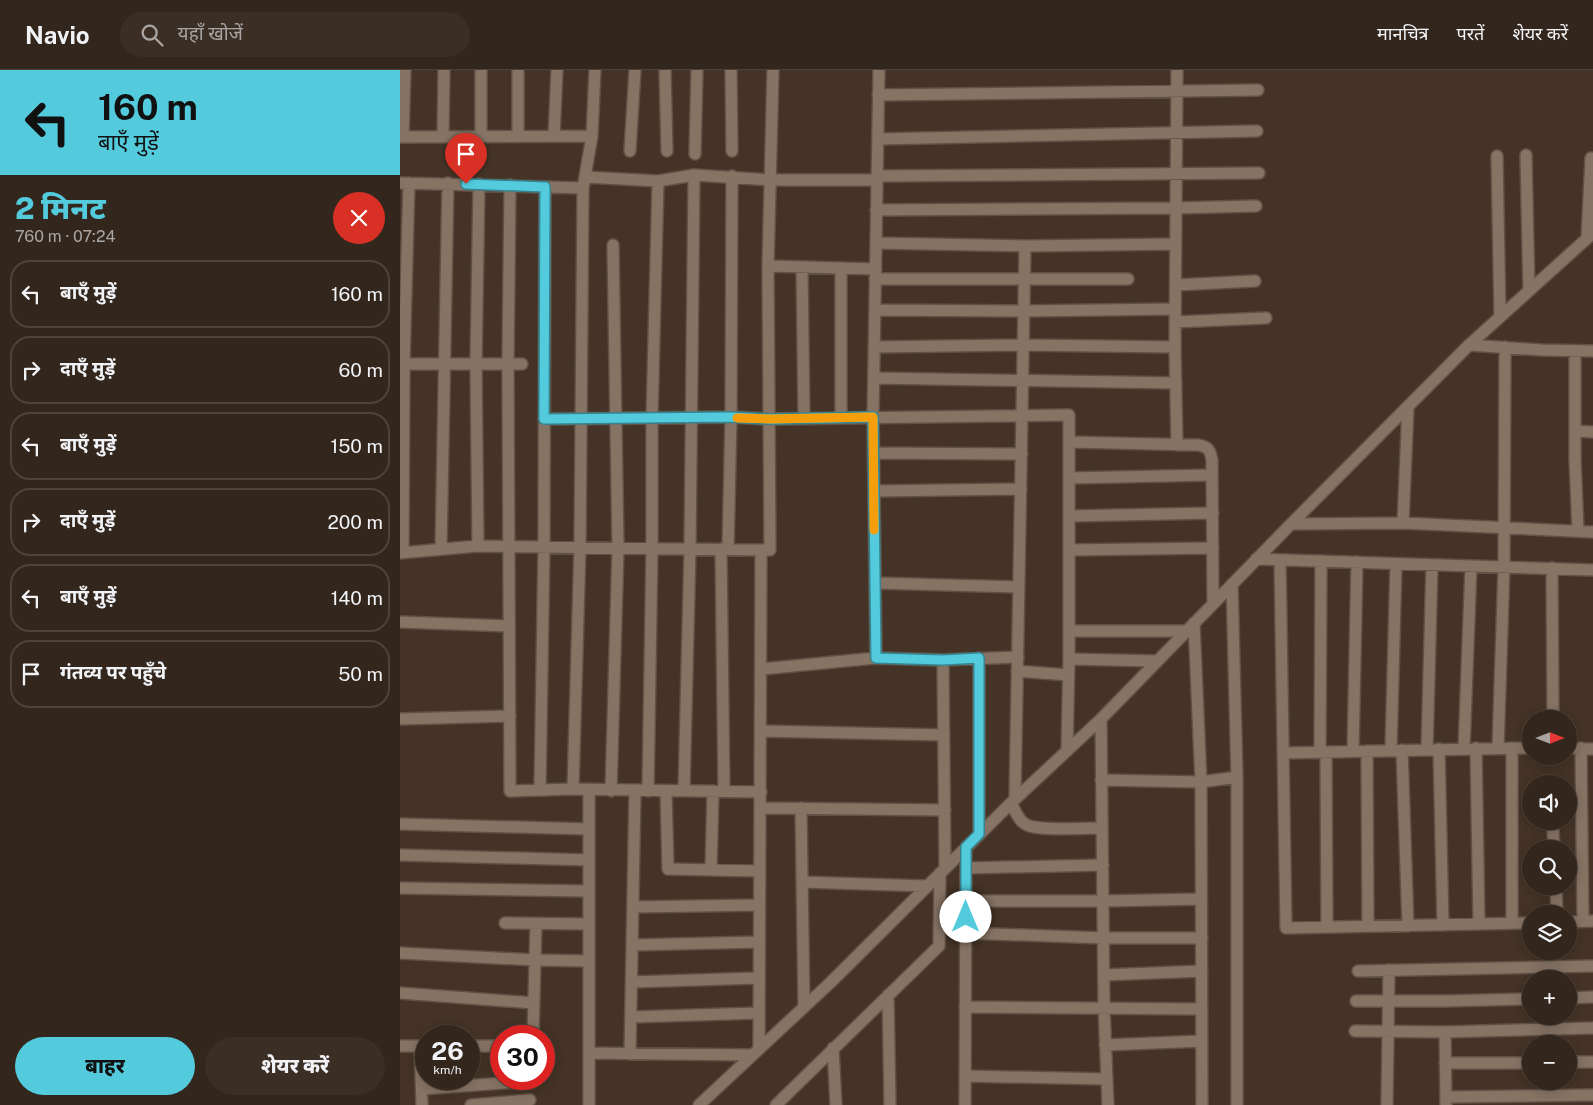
<!DOCTYPE html>
<html lang="hi">
<meta charset="utf-8">
<style>
:root{--surface:#33261c;--page:#3b2e25;--text:#f1f3f6;--muted:#a9a5a3;--line:#4e433b;--accent:#53cbdc}
body{margin:0;font-family:"Public Sans","Noto Sans Devanagari",sans-serif;background:var(--page);color:var(--text);height:100vh;display:flex;flex-direction:column;font-size:19px;white-space:nowrap}
*{box-sizing:border-box;margin:0}
p{font-size:16px;color:var(--muted)}
.icon{flex:none;width:28px;height:28px;fill:none;stroke:currentColor;stroke-width:2;stroke-linecap:round;stroke-linejoin:round}
.map{position:relative;flex:1;overflow:hidden}
.drawer{display:flex;flex-direction:column;background:var(--surface);width:400px}
.drawer>*{flex:none}
.top-card{background:#53cbdc;color:#111;overflow:hidden}
.needle{width:32px;rotate:90deg}
.controls{position:absolute;left:1122px;top:640px;display:grid;gap:10px}
.controls a{display:grid;place-items:center;width:55px;height:55px;border-radius:50%;background:var(--surface);box-shadow:0 2px 12px #0003,0 0 0 1px var(--line);font-size:25px}
.speed{position:absolute;left:15px;top:955px;display:flex;gap:10px;font-size:25px;font-weight:700;text-align:center}
.speed>*{display:grid;place-content:center;width:65px;height:65px;border-radius:50%;background:var(--surface);box-shadow:0 2px 12px #0003,0 0 0 1px var(--line);line-height:1}
.speed small{font-size:12px;font-weight:400}
.speed .limit{border:8px solid #d22;background:#fff;color:#111}
.pin{position:absolute;display:grid;place-items:center;width:42px;height:42px;color:#fff;margin:-51px -21px;border-radius:50% 50% 50% 0;rotate:-45deg;box-shadow:0 0 5px #0007}
.pin .icon{rotate:45deg}
.me{position:absolute;width:55px;margin:-28px;rotate:0deg;stroke-linejoin:round;filter:drop-shadow(0 0 4px #0008)}
.turn{display:flex;align-items:center;gap:18px;height:105px;padding:0 15px;font-size:22px}
.turn .icon{width:65px;height:65px;stroke-width:2.5}
.turn b{display:block;font-size:35px;line-height:42px}
.round{display:grid;place-items:center;flex:none;width:52px;height:52px;border-radius:26px;background:var(--page)}
.overview{display:flex;align-items:center;justify-content:space-between;height:85px;padding:0 15px}
h1{font-size:30px;font-weight:800;line-height:38px;color:var(--accent)}
.action{display:flex;gap:10px;margin-top:auto;padding:10px 15px}
.action a{flex:1;height:58px;border-radius:30px;background:var(--accent);color:#111;font-size:20px;font-weight:800;line-height:58px;text-align:center}
.action a+a{background:var(--page);color:var(--text)}
ul{padding:0;list-style:none}
li{display:flex;align-items:center;gap:15px;height:68px;margin:0 10px 8px;padding:0 5px;border:2px solid var(--line);border-radius:20px}
li div{flex:1}
li b{display:block;font-size:19px}
li em{font-style:normal}
header{display:flex;align-items:center;gap:30px;box-sizing:border-box;height:70px;padding:0 25px;background:var(--surface);border-bottom:1px solid var(--line)}
header strong{font-size:24px}
nav{display:flex;gap:28px;margin-inline-start:auto;font-size:18px}
.search{width:350px;height:45px;background:var(--page);display:flex;align-items:center;gap:12px;box-sizing:border-box;padding:0 18px;border-radius:28px;color:var(--muted);font-size:19px}
main{display:flex;flex:1;min-height:0}
.map>svg:first-child{display:block}
.lines{fill:none;stroke-linecap:round;stroke-linejoin:round}
.minor-casing{stroke:#605146;stroke-width:14}
.minor{stroke:#867364;stroke-width:11}
.route-casing{stroke:#36848f;stroke-width:12}
.route{stroke:#53cbdc;stroke-width:9}
.slow{stroke:#f59e0b;stroke-width:9}
</style>
<header>
<strong>Navio</strong>
<div class="search"><svg class="icon" aria-label="search" viewBox="0 0 24 24"><circle cx="10" cy="10" r="6"/><path d="M15 15l6 6"/></svg>यहाँ खोजें</div>
<nav><a>मानचित्र</a><a>परतें</a><a>शेयर करें</a></nav>
</header>
<main>
<section class="drawer">
<div class="top-card">
<div class="turn"><svg class="icon" aria-label="left" viewBox="0 0 24 24"><path d="M17 20v-9H6M10 6l-5 5 5 5"/></svg><div><b>160 m</b>बाएँ मुड़ें</div></div>
</div>
<div class="overview"><div><h1>2 मिनट</h1><p>760 m · 07:24</p></div><a class="round" style="background:#d93025;color:#fff"><svg class="icon" aria-label="close" viewBox="0 0 24 24"><path d="M6 6l12 12M18 6L6 18"/></svg></a></div>
<ul>
<li><svg class="icon" aria-label="left" viewBox="0 0 24 24"><path d="M17 20v-9H6M10 6l-5 5 5 5"/></svg><div><b>बाएँ मुड़ें</b></div><em>160 m</em></li>
<li><svg class="icon" aria-label="right" viewBox="0 0 24 24"><path d="M7 20v-9h11M14 6l5 5-5 5"/></svg><div><b>दाएँ मुड़ें</b></div><em>60 m</em></li>
<li><svg class="icon" aria-label="left" viewBox="0 0 24 24"><path d="M17 20v-9H6M10 6l-5 5 5 5"/></svg><div><b>बाएँ मुड़ें</b></div><em>150 m</em></li>
<li><svg class="icon" aria-label="right" viewBox="0 0 24 24"><path d="M7 20v-9h11M14 6l5 5-5 5"/></svg><div><b>दाएँ मुड़ें</b></div><em>200 m</em></li>
<li><svg class="icon" aria-label="left" viewBox="0 0 24 24"><path d="M17 20v-9H6M10 6l-5 5 5 5"/></svg><div><b>बाएँ मुड़ें</b></div><em>140 m</em></li>
<li><svg class="icon" aria-label="arrive" viewBox="0 0 24 24"><path d="M6 21V4h12l-3 4 3 4H6"/></svg><div><b>गंतव्य पर पहुँचे</b></div><em>50 m</em></li>
</ul>
<div class="action"><a>बाहर</a><a>शेयर करें</a></div>
</section>
<div class="map">
<svg width="1193" height="1035" viewBox="0 0 1193 1035">
<rect width="100%" height="100%" fill="#443326"/>
<g class="lines">
<g class="minor-casing">
<path id="minor" d="M 265,0 L 267,81
M 331,0 L 332,81
M 478,25 L 858,20
M 43,66 L 44,0
M 81,66 L 81,0
M 118,66 L 118,0
M 154,66 L 157,0
M 0,67 L 192,66 L 195,0
M 3,67 L 5,0
M 478,69 L 857,61
M 230,81 L 235,0
M 295,84 L 297,0
M 1126,85 L 1129,221
M 1097,86 L 1100,247
M 477,106 L 859,103
M 185,107 L 258,111 L 294,105 L 370,110 L 477,110
M 0,113 L 183,118
M 110,115 L 108,294 L 110,721 L 173,719 L 361,722
M 476,140 L 776,138 L 856,136
M 1187,168 L 1191,88
M 476,173 L 625,176 L 776,174
M 368,196 L 476,199
M 402,197 L 404,349
M 441,198 L 441,348
M 475,209 L 728,209
M 776,215 L 855,211
M 475,240 L 624,241 L 775,239
M 775,252 L 866,248
M 1069,275 L 1142,280 L 1193,281
M 474,277 L 623,275 L 775,277
M 1175,281 L 1175,389 L 1178,461
M 0,294 L 122,294
M 474,308 L 776,313
M 144,349 L 331,347 L 370,349 L 669,345 L 669,589 L 667,681
M 1175,361 L 1193,362
M 669,372 L 798,375 C 809,377 810,380 812,390 L 813,533
M 777,375 L 775,277 L 777,0
M 474,383 L 622,384
M 669,408 L 812,405
M 474,421 L 621,419
M 669,446 L 813,443
M 1003,453 L 1008,337
M 891,454 L 1003,453 L 1193,462
M 78,476 L 76,294 L 79,114
M 41,479 L 48,113
M 321,479 L 324,721
M 328,479 L 331,347 L 332,106
M 669,480 L 813,478
M 3,482 L 4,294 L 9,113
M 0,483 L 78,476 L 370,480 L 368,196 L 373,0
M 856,489 L 1193,500
M 880,490 L 886,858 L 1131,853
M 1152,498 L 1153,649
M 475,513 L 619,517
M 832,514 L 837,707 L 837,1035
M 0,552 L 109,556
M 794,553 L 801,712 L 802,1035
M 669,561 L 786,561
M 476,588 L 473,347 L 479,0
M 579,588 L 579,764
M 669,589 L 757,591
M 543,590 L 545,798
M 361,599 L 476,588 L 543,590 L 618,587
M 617,601 L 668,605
M 0,649 L 110,646
M 701,649 L 704,937 L 708,1035
M 361,661 L 544,665
M 1076,678 L 1079,854
M 1098,678 L 1104,497 L 1105,277
M 1112,678 L 1112,853
M 1169,678 L 1193,679
M 1181,678 L 1183,851
M 1039,679 L 1043,855
M 1064,679 L 1071,496
M 991,680 L 996,494
M 1002,680 L 1008,856
M 1027,680 L 1032,495
M 953,681 L 957,492
M 967,681 L 968,856
M 920,682 L 921,491
M 926,682 L 927,857
M 883,683 L 1131,678
M 701,710 L 801,712 L 837,707
M 173,719 L 180,477 L 183,118 L 192,66
M 140,720 L 144,476 L 145,117
M 211,721 L 218,478 L 213,175
M 248,721 L 252,478 L 252,348 L 258,111
M 266,721 L 268,799 L 360,801
M 284,721 L 290,479 L 294,105
M 615,729 L 625,176
M 611,733 C 615,740 619,752 627,755 C 639,761 686,758 702,758
M 360,738 L 545,740
M 401,738 L 404,937
M 0,754 L 189,759
M 1153,760 L 1154,779
M 0,785 L 189,790
M 566,798 L 703,795
M 311,800 L 313,721
M 402,812 L 526,816
M 1156,816 L 1157,844
M 0,818 L 189,821
M 566,831 L 703,831 L 801,829
M 233,837 L 359,835
M 1169,852 L 1193,851
M 105,853 L 189,854
M 566,863 L 704,868 L 802,868
M 232,875 L 359,872
M 0,883 L 135,890 L 189,891
M 958,901 L 1193,896
M 704,905 L 802,901
M 232,912 L 358,908
M 0,923 L 134,933
M 488,925 L 490,1035
M 1169,928 L 1193,927
M 956,931 L 1044,931 L 1131,929
M 565,937 L 802,939
M 231,947 L 359,943
M 955,961 L 1045,962 L 1193,958
M 1045,962 L 1046,1035
M 133,966 L 136,854
M 705,975 L 802,971
M 0,976 L 26,976
M 20,976 L 22,1035
M 69,976 L 101,976
M 433,978 L 436,1035
M 359,979 L 361,480
M 189,983 L 352,985
M 230,984 L 235,721
M 1169,992 L 1193,992
M 1045,993 L 1131,993
M 565,1006 L 706,1009
M 22,1019 L 131,1011
M 1046,1027 L 1193,1025
M 71,1035 L 130,1030
M 189,1035 L 189,720
M 299,1035 L 431,912 L 611,733 L 701,649 L 891,454 L 1069,275 L 1193,163
M 376,1035 L 539,876 L 540,803
M 565,1035 L 566,777
M 987,1035 L 989,900"/>
</g>
<use href="#minor" class="minor"/>
</g>
<g class="lines">
<g class="route-casing">
<path id="route" d="M 66,114 L 145,117 L 144,349 L 331,347 L 370,349 L 473,347 L 476,588 L 543,590 L 579,588 L 579,764 L 566,777 L 566,847"/>
</g>
<use href="#route" class="route"/>
<path class="slow" d="M 337,348 L 370,349 L 473,347 L 474,460"/>
</g>
</svg>
<div class="controls">
<a><svg class="needle" viewBox="-14 -14 28 28"><path d="M0-13l5 13h-10z" fill="#e53935"/><path d="M0 13l5-13h-10z" fill="#a9a5a3"/></svg></a>
<a><svg class="icon" aria-label="sound" viewBox="0 0 24 24"><path d="M4 9h4l5-4v14l-5-4H4zM17 9q2 3 0 6"/></svg></a>
<a><svg class="icon" aria-label="search" viewBox="0 0 24 24"><circle cx="10" cy="10" r="6"/><path d="M15 15l6 6"/></svg></a>
<a><svg class="icon" aria-label="layers" viewBox="0 0 24 24"><path d="M12 4l9 5-9 5-9-5zM3 14l9 5 9-5"/></svg></a>
<a>+</a>
<a>−</a>
</div>
<div class="speed"><div>26<small>km/h</small></div><div class="limit">30</div></div>
<div class="pin" style="left:66px;top:114px;background:#d93025"><svg class="icon" aria-label="arrive" viewBox="0 0 24 24"><path d="M6 21V4h12l-3 4 3 4H6"/></svg></div>
<svg class="me" style="left:566px;top:847px" viewBox="-20 -20 40 40"><circle r="19" fill="#fff"/><path d="M0-13L10 11 0 6-10 11z" fill="#53cbdc"/></svg>
</div>
</main>
